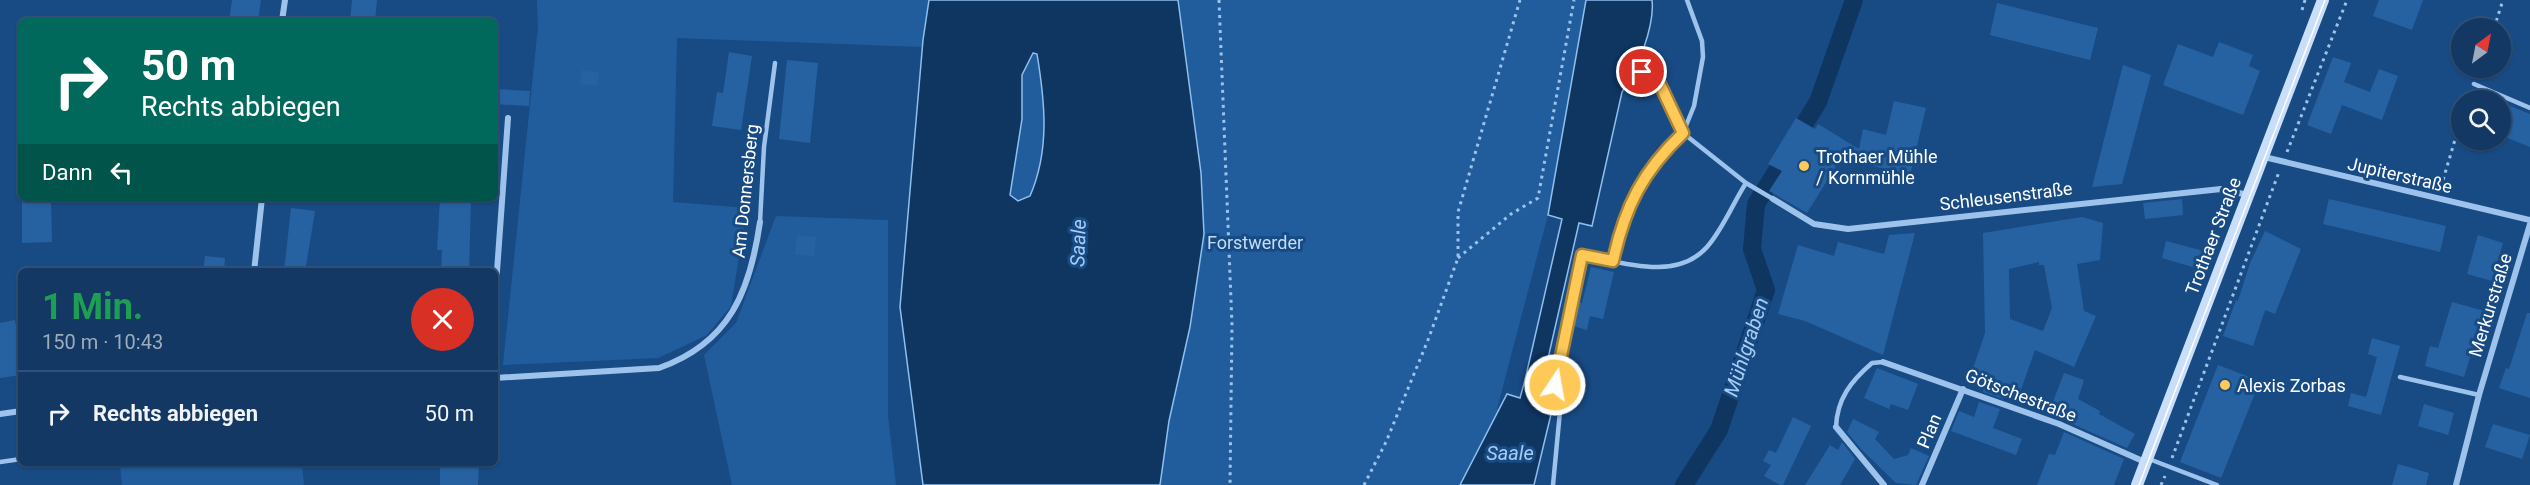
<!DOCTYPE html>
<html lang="de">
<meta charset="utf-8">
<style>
:root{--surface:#123863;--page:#1b3f69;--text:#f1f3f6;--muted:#9cacbe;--line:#315278}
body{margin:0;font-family:Roboto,sans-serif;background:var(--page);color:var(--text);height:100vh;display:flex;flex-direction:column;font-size:22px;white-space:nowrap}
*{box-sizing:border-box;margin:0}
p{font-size:20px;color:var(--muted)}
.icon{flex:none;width:33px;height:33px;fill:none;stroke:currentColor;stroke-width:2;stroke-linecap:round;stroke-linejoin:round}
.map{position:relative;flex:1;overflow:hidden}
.drawer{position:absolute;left:18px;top:268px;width:480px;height:198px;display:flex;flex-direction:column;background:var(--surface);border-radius:9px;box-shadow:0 2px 4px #0004,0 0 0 2px var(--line)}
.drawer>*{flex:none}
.top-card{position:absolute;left:18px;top:18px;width:480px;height:183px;border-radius:9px;box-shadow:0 2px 4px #0004,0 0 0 2px var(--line);background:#00695c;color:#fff;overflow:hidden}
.needle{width:39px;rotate:32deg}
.tools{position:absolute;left:2451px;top:18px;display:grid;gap:12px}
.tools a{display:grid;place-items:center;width:60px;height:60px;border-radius:50%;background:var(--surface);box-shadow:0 2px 4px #0004,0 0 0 2px var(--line);font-size:30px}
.pin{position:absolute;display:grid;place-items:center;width:51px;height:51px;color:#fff;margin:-26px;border:3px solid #fff;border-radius:50%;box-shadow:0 2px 6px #0007}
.me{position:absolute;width:66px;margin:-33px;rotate:12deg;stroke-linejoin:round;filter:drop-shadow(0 0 4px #0008)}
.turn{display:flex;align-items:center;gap:21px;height:126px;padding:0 24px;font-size:27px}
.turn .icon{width:78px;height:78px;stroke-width:2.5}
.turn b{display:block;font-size:42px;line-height:51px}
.then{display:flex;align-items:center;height:57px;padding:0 24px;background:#0003;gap:12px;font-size:22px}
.round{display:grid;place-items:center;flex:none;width:63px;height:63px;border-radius:32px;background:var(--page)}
.headline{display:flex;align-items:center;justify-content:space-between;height:102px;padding:0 24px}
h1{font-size:36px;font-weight:700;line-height:45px;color:#1e9e55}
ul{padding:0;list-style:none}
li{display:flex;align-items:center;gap:18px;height:84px;padding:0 24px;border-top:2px solid var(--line)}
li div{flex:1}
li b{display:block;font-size:22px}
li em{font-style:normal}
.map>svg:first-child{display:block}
.green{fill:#215d9d}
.water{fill:#0f3561;stroke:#8fbfef;stroke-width:1.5;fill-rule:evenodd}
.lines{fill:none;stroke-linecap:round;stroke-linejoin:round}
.canal{stroke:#0f3561;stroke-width:18}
.building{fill:#2662a2;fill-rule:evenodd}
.path{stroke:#9dc3ec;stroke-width:3;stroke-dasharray:3 4.5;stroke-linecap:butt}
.service{stroke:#9dc3ec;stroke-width:4.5}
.minor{stroke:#9dc3ec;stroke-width:6}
.secondary{stroke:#c9dff9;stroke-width:12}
.tram{stroke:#fff;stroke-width:1.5}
.route-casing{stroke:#a68339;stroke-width:15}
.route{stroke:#ffc958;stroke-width:10}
.poi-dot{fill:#ffc958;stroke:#184b84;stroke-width:2}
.labels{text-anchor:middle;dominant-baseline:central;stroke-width:6;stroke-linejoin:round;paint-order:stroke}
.poi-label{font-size:18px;fill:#fff;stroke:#184b84;text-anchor:start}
.street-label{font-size:18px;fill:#fff;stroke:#184b84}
.park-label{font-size:18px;fill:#c2ddf9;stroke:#184b84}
.water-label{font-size:20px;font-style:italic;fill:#a8cdf4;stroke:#184b84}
</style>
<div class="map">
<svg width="2530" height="485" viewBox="0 0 2530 485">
<rect width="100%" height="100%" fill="#184b84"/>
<path class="green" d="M 537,0 L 930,0 L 923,47 L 677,38 L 673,202 L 747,208 L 731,306 L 707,335 L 658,358 L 503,365 L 538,27 Z
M 1019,0 L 1589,0 L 1548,215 L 1497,409 L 1511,416 L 1471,485 L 1104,485 L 991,166 Z
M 776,216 L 888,220 L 888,416 L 896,485 L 732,485 L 704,355 L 736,323 Z
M 120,464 L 302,464 L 304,485 L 122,485 Z"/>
<path class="water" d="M 929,0 L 1178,0 L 1201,173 L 1204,234 L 1190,327 L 1169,421 L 1160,485 L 923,485 L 900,307 L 923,40 ZM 1033,53 L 1037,54 C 1045,102 1050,150 1030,196 L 1018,201 L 1010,195 L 1022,119 L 1022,75 Z
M 1586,0 L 1652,0 C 1655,26 1637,71 1622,92 L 1592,226 L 1579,223 L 1538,402 L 1553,406 L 1534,485 L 1460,485 L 1507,394 L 1520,398 L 1525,380 L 1562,219 L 1548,215 Z"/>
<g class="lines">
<path class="canal" d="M 1805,123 L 1818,102 L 1854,0
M 1684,485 L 1719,430 L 1766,290 L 1752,249 L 1756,204 L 1778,169"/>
</g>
<path class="building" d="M 232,0 L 261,0 L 258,21 L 229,21 Z
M 352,0 L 377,0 L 375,21 L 350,21 Z
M 2379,0 L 2423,0 L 2412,30 L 2373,16 Z
M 1997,3 L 2098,28 L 2090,60 L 1990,35 Z
M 2219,42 L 2253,55 L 2249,66 L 2260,71 L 2243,115 L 2163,85 L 2178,44 L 2213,57 Z
M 729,52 L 752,56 L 741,130 L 712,126 L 717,92 L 723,93 Z
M 2333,57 L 2351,63 L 2344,82 L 2370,92 L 2379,69 L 2398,76 L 2382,120 L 2342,105 L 2331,134 L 2307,125 Z
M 787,60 L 818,63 L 810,143 L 779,139 Z
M 2123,65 L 2151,75 L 2122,184 L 2092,187 Z
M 582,70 L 599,73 L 598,86 L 580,84 Z
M 495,89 L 530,91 L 529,106 L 495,104 Z
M 1894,101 L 1926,108 L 1910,175 L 1841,158 L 1807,213 L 1769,191 L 1782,171 L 1768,164 L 1796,118 L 1815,129 L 1818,124 L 1859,149 L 1863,129 L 1886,135 Z
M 2500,102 L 2530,114 L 2530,147 L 2500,135 Z
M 22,198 L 51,198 L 52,242 L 22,243 Z
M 440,198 L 471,198 L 469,272 L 441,271 L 442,250 L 437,250 Z
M 2182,199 L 2183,215 L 2145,219 L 2143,203 Z
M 2329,199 L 2446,226 L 2440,252 L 2323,224 Z
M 291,208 L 315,211 L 305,272 L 284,272 Z
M 2082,217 L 2103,223 L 2100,260 L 2077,264 L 2084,311 L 2096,316 L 2074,367 L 2035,350 L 2018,398 L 2005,393 L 2003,399 L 1983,392 L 1985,386 L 1969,380 L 1985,333 L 1983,233 ZM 2039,262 L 2039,265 L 2044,265 L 2052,308 L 2043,331 L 2010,319 L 2009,269 Z
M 2265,231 L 2301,249 L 2275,314 L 2265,310 L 2253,346 L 2223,336 L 2236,300 L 2238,301 L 2250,263 Z
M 1915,233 L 1883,355 L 1805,321 L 1778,314 L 1798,245 L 1834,256 L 1838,242 L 1884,254 L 1889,235 Z
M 797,235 L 816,237 L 814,256 L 795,255 Z
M 2478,235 L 2503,243 L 2492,281 L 2467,274 Z
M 2166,241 L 2204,251 L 2199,269 L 2162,258 Z
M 205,256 L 225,258 L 224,272 L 203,272 Z
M 1591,267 L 1614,272 L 1603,319 L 1590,316 L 1587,330 L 1573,326 L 1578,302 L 1582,303 Z
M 2452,302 L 2484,311 L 2464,377 L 2425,366 L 2430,346 L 2438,348 Z
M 2527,313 L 2530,313 L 2530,398 L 2499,388 L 2506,368 L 2509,369 Z
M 15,320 L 21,354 L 21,375 L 0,378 L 0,323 Z
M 2372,338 L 2400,346 L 2381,415 L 2348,406 L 2351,393 L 2366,397 L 2377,357 L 2368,354 Z
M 2218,365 L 2260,381 L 2221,478 L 2180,462 Z
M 1877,368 L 1918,384 L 1908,410 L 1891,404 L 1889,409 L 1864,398 Z
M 2064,373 L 2084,380 L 2078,399 L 2100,411 L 2099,414 L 2135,434 L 2127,448 L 2068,422 L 2071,414 L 2051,407 Z
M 1979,402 L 2000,409 L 1993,428 L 2022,439 L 2016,455 L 1951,431 L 1959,411 L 1974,417 Z
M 2424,404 L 2454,413 L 2448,435 L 2418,426 Z
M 1793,417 L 1811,426 L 1783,485 L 1780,485 L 1764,476 L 1771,465 L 1763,461 L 1769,450 L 1776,453 Z
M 1853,419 L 1879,432 L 1875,439 L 1894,459 L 1908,455 L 1911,448 L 1929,456 L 1916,485 L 1896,483 L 1861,449 L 1847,432 Z
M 2493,424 L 2530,435 L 2522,459 L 2485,447 Z
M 2064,432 L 2124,459 L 2114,485 L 2037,485 L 2049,454 L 2055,455 Z
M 1842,442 L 1855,459 L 1840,485 L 1805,485 L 1830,445 L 1838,450 Z
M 440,464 L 479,464 L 478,485 L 440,485 Z
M 2398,464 L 2429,473 L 2426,485 L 2392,485 Z"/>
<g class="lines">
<path class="path" d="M 1219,0 L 1232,325 L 1230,485
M 2302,10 L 2305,0
M 2494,28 L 2503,0
M 1632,67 L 1636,48
M 2287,152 L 2347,0
M 2441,187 L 2462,116
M 1458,258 L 1511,214 L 1538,198 L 1574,0
M 2172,458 L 2279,172
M 1364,485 L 1386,442 L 1428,340 L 1458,258 L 1458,212 L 1520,0
M 2161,485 L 2165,476"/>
<path class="service" d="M 1642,72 L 1657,78 L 1683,133 L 1746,183 L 1773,199
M 2474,84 L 2530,108
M 760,222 L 764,147 L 775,63
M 1613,261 L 1619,232 L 1635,191 L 1660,155 L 1683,133 L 1694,106 L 1703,57 L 1702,41 L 1687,0
M 2400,377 L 2479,395
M 1544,383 L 1555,385
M 1836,427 C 1837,399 1851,381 1872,363 L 1883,362
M 2149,459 L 2217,485
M 0,462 L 21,459
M 1553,485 L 1562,390 L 1555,385 L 1583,255 C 1621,262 1676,282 1707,247 C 1723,229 1733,203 1746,183"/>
<path class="minor" d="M 282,21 L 285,0
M 2264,157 L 2530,220
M 1773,199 L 1814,224 L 1848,229 L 2221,189 L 2248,195
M 254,272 L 262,198
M 495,299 L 508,118
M 1883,362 L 2059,424 L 2145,462
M 495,378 L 659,368 C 730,343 750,291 760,222
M 0,414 L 21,411
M 1836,427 L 1884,485
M 1922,485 L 1963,389
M 2456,485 L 2479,395 L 2530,224"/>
<path class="secondary" d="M 2137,485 L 2323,0"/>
<path class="tram" d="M 2139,485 L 2325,0"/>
</g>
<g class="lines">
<g class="route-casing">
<path id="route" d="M 1555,385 L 1582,255 L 1613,261 C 1625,206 1643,171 1683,133 L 1657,78 L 1642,72"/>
</g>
<use href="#route" class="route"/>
</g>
<g class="poi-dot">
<circle cx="1804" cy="166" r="6"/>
<circle cx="2225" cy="385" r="6"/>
</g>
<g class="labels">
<g class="poi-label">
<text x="1816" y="156">Trothaer Mühle<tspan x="1816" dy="21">/ Kornmühle</tspan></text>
<text x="2237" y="385">Alexis Zorbas</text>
</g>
<g class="street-label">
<text transform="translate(2400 175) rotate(13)">Jupiterstraße</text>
<text transform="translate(745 191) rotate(-84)">Am Donnersberg</text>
<text transform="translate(2006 196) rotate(-7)">Schleusenstraße</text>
<text transform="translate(2213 236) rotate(-69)">Trothaer Straße</text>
<text transform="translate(2490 305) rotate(-73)">Merkurstraße</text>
<text transform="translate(2021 395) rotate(21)">Götschestraße</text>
<text transform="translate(1929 431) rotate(-67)">Plan</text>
</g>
<g class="park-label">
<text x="1255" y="242">Forstwerder</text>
</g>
<g class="water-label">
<text transform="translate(1078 243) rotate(-88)">Saale</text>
<text transform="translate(1746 347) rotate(-72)">Mühlgraben</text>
<text x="1510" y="453">Saale</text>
</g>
</g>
</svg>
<div class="tools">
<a><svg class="needle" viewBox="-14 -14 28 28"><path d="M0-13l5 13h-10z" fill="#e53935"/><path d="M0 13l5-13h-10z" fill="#9cacbe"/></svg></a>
<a><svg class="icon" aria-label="search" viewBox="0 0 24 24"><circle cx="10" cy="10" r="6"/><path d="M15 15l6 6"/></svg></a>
</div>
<div class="pin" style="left:1642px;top:72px;background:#d93025"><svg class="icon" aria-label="arrive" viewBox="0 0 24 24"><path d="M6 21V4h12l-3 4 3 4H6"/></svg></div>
<svg class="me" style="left:1555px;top:385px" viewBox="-20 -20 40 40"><circle r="17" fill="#ffc958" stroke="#fff" stroke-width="3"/><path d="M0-11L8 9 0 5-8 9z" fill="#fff"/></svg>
<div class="top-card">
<div class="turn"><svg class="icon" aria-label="right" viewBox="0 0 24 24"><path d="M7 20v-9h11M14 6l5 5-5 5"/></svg><div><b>50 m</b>Rechts abbiegen</div></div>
<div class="then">Dann<svg class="icon" aria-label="left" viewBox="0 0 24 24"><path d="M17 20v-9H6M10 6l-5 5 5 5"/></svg></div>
</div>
<section class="drawer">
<div class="headline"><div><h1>1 Min.</h1><p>150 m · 10:43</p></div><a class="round" style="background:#d93025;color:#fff"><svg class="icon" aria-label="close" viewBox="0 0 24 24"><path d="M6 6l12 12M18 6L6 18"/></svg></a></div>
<ul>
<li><svg class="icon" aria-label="right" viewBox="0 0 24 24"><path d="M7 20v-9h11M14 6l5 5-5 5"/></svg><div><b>Rechts abbiegen</b></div><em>50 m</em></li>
</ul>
</section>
</div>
